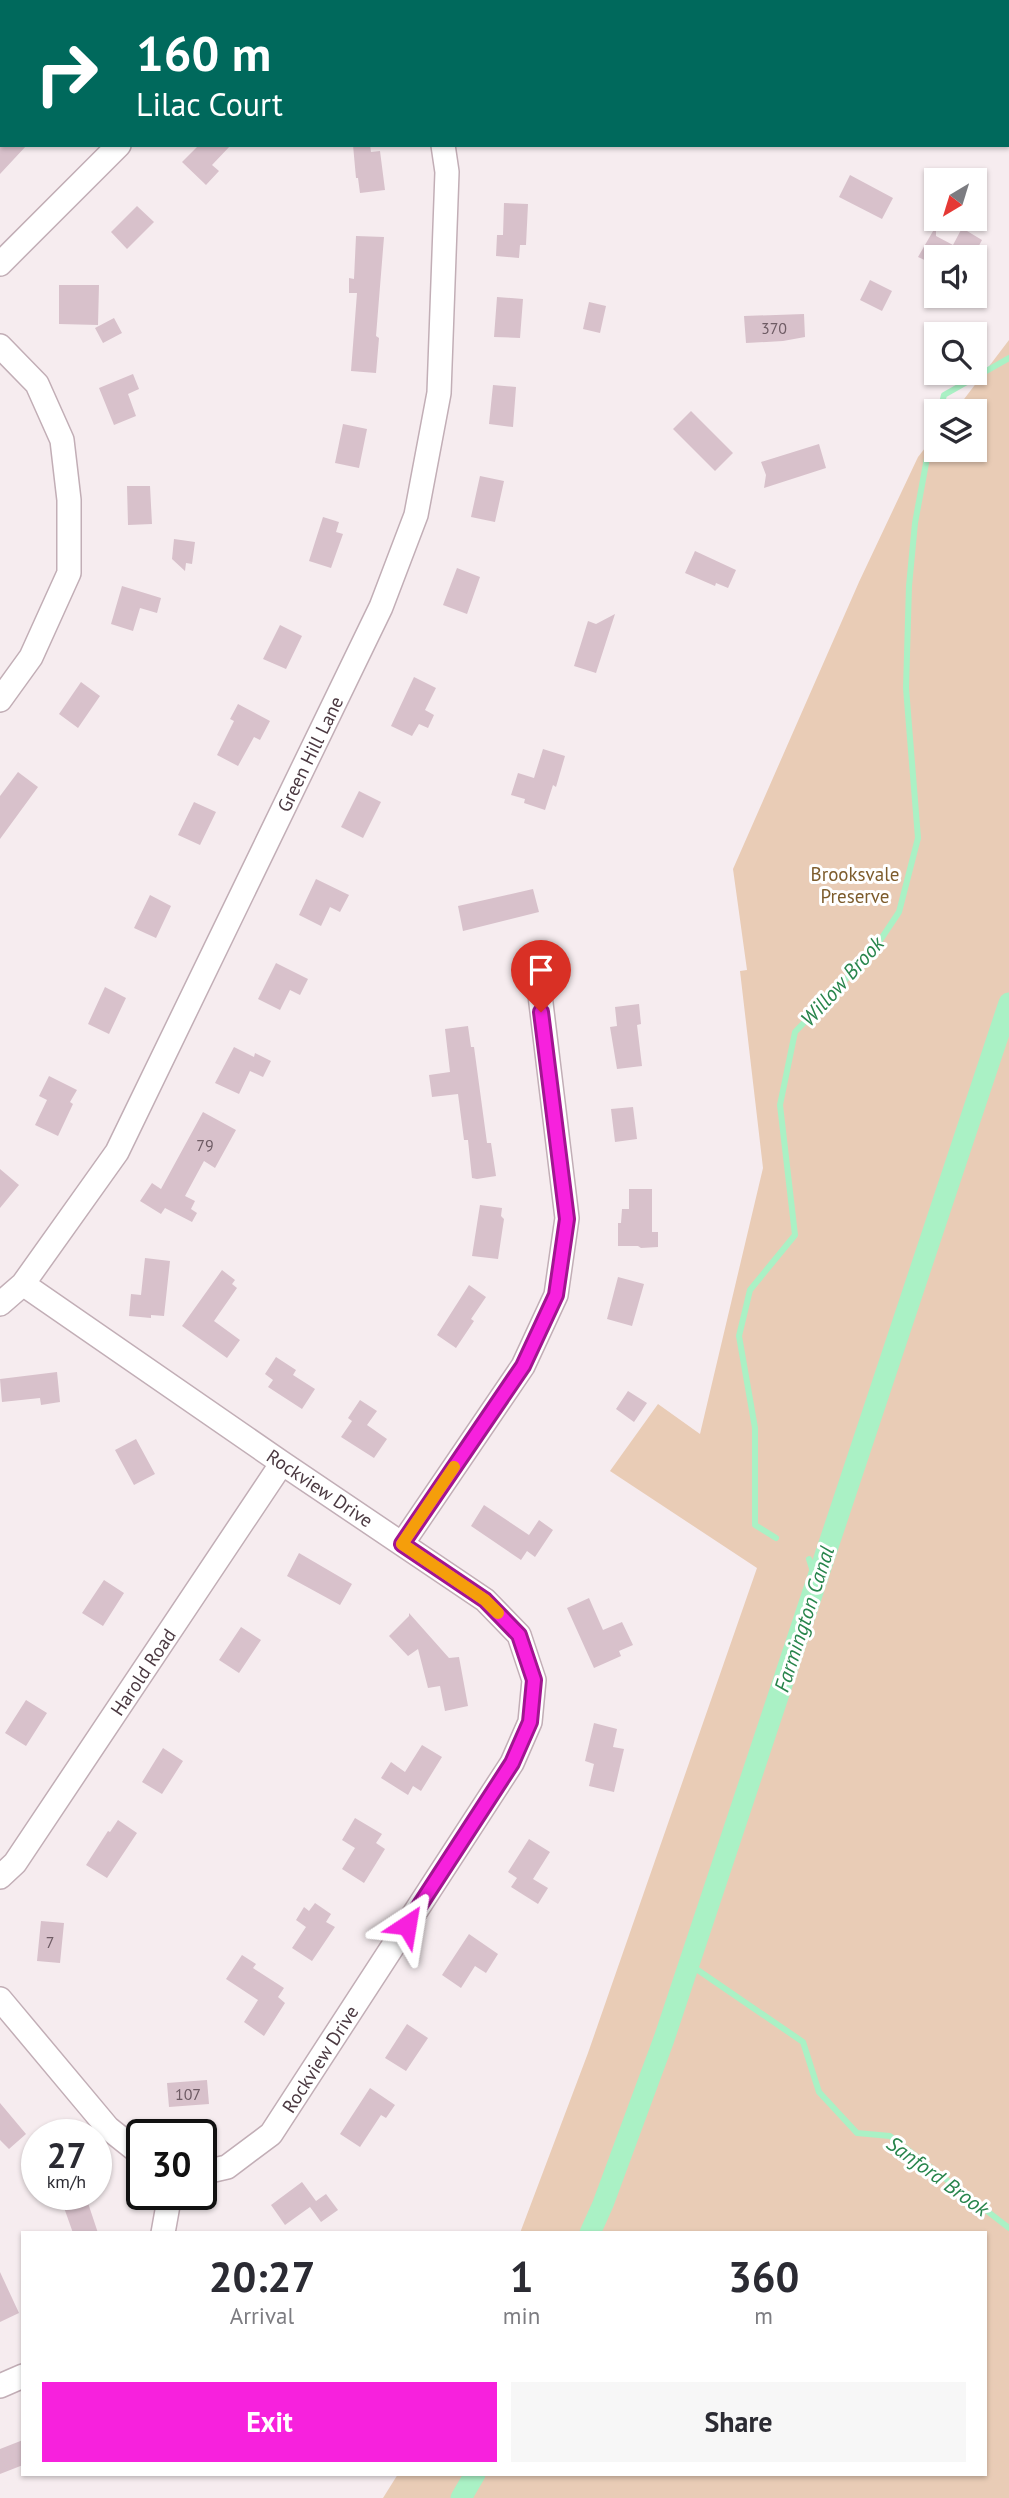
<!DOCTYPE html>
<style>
:root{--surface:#fff;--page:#f7f7f7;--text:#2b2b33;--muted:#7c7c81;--accent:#f721dd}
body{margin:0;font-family:"PT Sans",sans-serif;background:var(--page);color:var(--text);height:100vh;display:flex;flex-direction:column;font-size:26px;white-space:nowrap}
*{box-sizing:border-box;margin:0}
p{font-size:23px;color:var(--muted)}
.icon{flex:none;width:38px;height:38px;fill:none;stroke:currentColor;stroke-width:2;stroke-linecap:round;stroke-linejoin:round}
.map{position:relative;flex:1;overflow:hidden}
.details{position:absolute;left:21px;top:2231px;width:966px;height:245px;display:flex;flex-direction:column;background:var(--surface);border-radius:0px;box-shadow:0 2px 5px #0004}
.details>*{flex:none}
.banner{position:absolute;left:0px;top:0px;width:1010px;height:147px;box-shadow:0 2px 5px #0004;background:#00695c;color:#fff;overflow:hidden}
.needle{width:46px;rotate:218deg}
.tools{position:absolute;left:924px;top:168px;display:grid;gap:14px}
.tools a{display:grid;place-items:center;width:63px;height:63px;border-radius:0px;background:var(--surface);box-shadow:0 2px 5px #0004;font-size:35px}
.speed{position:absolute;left:21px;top:2119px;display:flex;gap:14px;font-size:35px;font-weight:700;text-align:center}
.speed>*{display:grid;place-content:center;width:91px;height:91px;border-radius:50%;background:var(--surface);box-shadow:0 2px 5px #0004;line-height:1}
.speed small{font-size:18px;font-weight:400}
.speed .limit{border:4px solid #111;border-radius:10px;background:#fff;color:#111}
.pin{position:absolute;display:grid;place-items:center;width:60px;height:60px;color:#fff;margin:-72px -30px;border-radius:50% 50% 50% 0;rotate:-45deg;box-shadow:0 0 7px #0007}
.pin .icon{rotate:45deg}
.me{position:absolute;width:77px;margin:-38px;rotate:33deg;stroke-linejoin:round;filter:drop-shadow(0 0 5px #0008)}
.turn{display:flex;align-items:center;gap:24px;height:147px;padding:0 21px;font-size:32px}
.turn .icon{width:91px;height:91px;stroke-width:2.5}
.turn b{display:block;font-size:49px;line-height:60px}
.eta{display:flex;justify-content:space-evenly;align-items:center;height:119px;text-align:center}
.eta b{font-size:42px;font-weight:800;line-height:49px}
.cta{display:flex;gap:14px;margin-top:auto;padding:14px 21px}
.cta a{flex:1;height:80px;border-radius:0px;background:var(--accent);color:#fff;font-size:28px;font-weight:800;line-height:80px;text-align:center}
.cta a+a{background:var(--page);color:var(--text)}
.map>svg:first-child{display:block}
.green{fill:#e9ccb6}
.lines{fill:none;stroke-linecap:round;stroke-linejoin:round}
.stream{stroke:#aaf1c5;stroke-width:6}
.canal{stroke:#aaf1c5;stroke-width:21}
.building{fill:#d8c1cb}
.street-casing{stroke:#c2aeb6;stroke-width:26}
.secondary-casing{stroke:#dea3b4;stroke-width:35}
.street{stroke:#fff;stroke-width:23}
.secondary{stroke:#fecedb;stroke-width:32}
.route-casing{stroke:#a11590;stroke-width:18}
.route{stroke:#f721dd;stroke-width:12}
.slow{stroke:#f59e0b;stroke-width:12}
.labels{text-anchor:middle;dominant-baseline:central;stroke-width:6;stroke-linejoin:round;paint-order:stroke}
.number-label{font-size:16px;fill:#6e5b64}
.street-label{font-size:19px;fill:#4b3941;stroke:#fff}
.park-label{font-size:19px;fill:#7d5c2c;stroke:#fff}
.water-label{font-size:21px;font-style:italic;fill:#28854c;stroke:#fff}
</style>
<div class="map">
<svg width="1009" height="2498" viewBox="0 0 1009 2498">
<rect width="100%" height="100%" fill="#f6ecef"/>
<path class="green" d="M 1009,340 L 1009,2498 L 383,2498 L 398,2474 L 985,2474 L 985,2233 L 520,2233 L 588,2053 L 757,1568 L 610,1471 L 658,1404 L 700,1434 L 763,1168 L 740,971 L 747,970 L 733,869 L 859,582 L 918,457 L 936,434 L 936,450 L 975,450 L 975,411 L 955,411 Z"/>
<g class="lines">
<path class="stream" d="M 940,411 L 944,395 L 1009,358
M 776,1538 L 755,1525 L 755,1428 L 739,1336 L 750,1290 L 795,1235 L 780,1105 L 795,1032 L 873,951 L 899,912 L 918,838 L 906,688 L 909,586 L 915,523 L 927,458 L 936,425
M 809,1559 L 816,1581
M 689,1964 L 803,2042 L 819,2092 L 857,2133 L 890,2136 L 1009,2228"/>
<path class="canal" d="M 590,2233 L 603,2204 L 664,2039 L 1009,1003
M 461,2498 L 475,2474"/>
</g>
<path class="building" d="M 0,145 L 27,145 L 0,174 Z
M 199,145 L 231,145 L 212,165 L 219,171 L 206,185 L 182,162 Z
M 353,145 L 370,145 L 371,152 L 380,151 L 385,190 L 360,193 L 358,178 L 356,178 Z
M 850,175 L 893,198 L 882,219 L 839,197 Z
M 504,203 L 528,204 L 526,245 L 520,245 L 519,258 L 496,256 L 497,235 L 503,235 Z
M 137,206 L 154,222 L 127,249 L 111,232 Z
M 936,226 L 936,236 L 953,245 L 962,228 L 982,240 L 973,257 L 935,257 L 931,263 L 918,257 Z
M 356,236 L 384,237 L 376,336 L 379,338 L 376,373 L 351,371 L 357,293 L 349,293 L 349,278 L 354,279 Z
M 870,280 L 892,291 L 882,311 L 860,300 Z
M 59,285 L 99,285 L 98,325 L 59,324 Z
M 497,297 L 523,299 L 520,338 L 494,337 Z
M 589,302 L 606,306 L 600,333 L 583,329 Z
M 804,314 L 805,337 L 783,341 L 746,343 L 744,316 Z
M 114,318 L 122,333 L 103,343 L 95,328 Z
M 133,374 L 139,389 L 128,394 L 136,416 L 114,425 L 99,388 Z
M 493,385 L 516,387 L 513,427 L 489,424 Z
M 691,411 L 733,453 L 715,471 L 673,429 Z
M 343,424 L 367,429 L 359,468 L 335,463 Z
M 819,444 L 826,468 L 764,488 L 766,475 L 761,462 Z
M 480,476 L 504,481 L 495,522 L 471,517 Z
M 127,486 L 150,486 L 152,524 L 128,525 Z
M 323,517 L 339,522 L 336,532 L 343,534 L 331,568 L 309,561 Z
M 174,539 L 195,542 L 192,564 L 186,563 L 185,571 L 172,559 Z
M 695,551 L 736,570 L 728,588 L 716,583 L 715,586 L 685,573 Z
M 457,568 L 480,577 L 467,614 L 443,605 Z
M 122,586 L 161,598 L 157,613 L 140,608 L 133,631 L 111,624 Z
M 615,614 L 596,673 L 574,666 L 588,621 L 596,624 Z
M 280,625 L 302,636 L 286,669 L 263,659 Z
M 414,677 L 436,688 L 425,710 L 434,715 L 428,728 L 419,724 L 412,736 L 391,726 Z
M 81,682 L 100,696 L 78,728 L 59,714 Z
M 238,704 L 270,721 L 260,740 L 254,737 L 238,766 L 217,755 L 234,721 L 230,719 Z
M 543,749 L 565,756 L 556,787 L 553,785 L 545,810 L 524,803 L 525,799 L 511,795 L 518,773 L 534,778 Z
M 18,772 L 38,787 L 0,839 L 0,796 Z
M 359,791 L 381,802 L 363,838 L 341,827 Z
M 194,802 L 216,812 L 200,845 L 178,835 Z
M 316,879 L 349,895 L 340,912 L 330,907 L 321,926 L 299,915 Z
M 533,889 L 539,912 L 463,931 L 458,906 Z
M 150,895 L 171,906 L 156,938 L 134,928 Z
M 276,963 L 308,979 L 300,995 L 290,990 L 280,1010 L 258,999 Z
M 105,987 L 126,998 L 109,1034 L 88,1024 Z
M 639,1004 L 641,1024 L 637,1025 L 642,1066 L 617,1069 L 610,1027 L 617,1026 L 615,1007 Z
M 468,1026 L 471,1047 L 474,1047 L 487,1143 L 491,1143 L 496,1176 L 477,1179 L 472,1178 L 468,1140 L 464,1140 L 458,1094 L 432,1097 L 429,1075 L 450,1072 L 445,1029 Z
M 234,1047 L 254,1057 L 255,1053 L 271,1061 L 263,1077 L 250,1071 L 239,1094 L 215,1083 Z
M 49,1076 L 77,1090 L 70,1102 L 73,1104 L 58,1136 L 35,1125 L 47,1100 L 39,1096 Z
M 633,1107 L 637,1139 L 615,1142 L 611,1109 Z
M 203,1112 L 236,1130 L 215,1168 L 204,1161 L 185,1196 L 195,1201 L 191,1209 L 197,1213 L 192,1222 L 165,1208 L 161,1214 L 140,1201 L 152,1183 L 161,1189 Z
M 0,1169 L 19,1185 L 0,1208 Z
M 629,1189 L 652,1189 L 652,1232 L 658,1232 L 658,1247 L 641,1248 L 638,1246 L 618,1246 L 618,1223 L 621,1223 L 622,1209 L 629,1209 Z
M 480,1205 L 502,1208 L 501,1216 L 504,1219 L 498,1259 L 472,1256 Z
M 145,1258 L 170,1261 L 164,1316 L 151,1315 L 151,1318 L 129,1316 L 131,1294 L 141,1295 Z
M 222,1270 L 235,1280 L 232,1284 L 237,1288 L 214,1321 L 240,1340 L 227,1358 L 182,1326 Z
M 618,1277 L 644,1284 L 632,1326 L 607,1319 Z
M 469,1285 L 486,1297 L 471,1319 L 474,1321 L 456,1348 L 437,1335 Z
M 276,1357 L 296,1370 L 293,1375 L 315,1389 L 302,1409 L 268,1387 L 273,1380 L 265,1374 Z
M 57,1372 L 60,1402 L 41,1405 L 40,1398 L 2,1402 L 0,1379 Z
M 628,1391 L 647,1403 L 634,1422 L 616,1409 Z
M 360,1400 L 377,1411 L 367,1425 L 387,1439 L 374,1458 L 341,1437 L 352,1421 L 348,1418 Z
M 136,1439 L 155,1474 L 134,1485 L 115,1450 Z
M 484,1505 L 529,1535 L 539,1520 L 553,1530 L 535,1557 L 527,1551 L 521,1560 L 471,1526 Z
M 299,1553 L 352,1584 L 340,1605 L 287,1576 Z
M 104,1580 L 124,1593 L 103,1626 L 82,1613 Z
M 589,1598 L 603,1630 L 622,1622 L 633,1645 L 619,1651 L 621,1656 L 594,1668 L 567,1608 Z
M 409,1613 L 449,1658 L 459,1657 L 468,1706 L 445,1711 L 440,1686 L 428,1688 L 418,1649 L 408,1656 L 389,1636 L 409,1616 Z
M 241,1627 L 261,1640 L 239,1673 L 219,1660 Z
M 26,1700 L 47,1713 L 26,1746 L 5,1733 Z
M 594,1723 L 617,1729 L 613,1747 L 624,1749 L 614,1792 L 589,1786 L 594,1764 L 585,1761 Z
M 422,1745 L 442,1757 L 421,1791 L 413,1786 L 408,1795 L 381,1778 L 391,1762 L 405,1772 Z
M 163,1748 L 183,1761 L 162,1794 L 142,1782 Z
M 355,1818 L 382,1834 L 376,1843 L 385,1849 L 364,1883 L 342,1869 L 355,1848 L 342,1840 Z
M 118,1820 L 137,1833 L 107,1878 L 86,1865 L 108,1831 L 110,1832 Z
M 529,1839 L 550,1852 L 533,1879 L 548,1888 L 538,1904 L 511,1887 L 517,1878 L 508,1872 Z
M 315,1903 L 331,1914 L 326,1922 L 335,1927 L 312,1961 L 292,1948 L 306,1927 L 296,1920 L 304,1907 L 309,1911 Z
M 41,1921 L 64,1923 L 60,1963 L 37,1961 Z
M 469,1934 L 498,1954 L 486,1973 L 475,1966 L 461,1988 L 442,1975 Z
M 242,1955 L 256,1964 L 253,1968 L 284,1988 L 278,1997 L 285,2003 L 264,2036 L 244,2022 L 258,2000 L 226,1979 Z
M 407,2024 L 428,2038 L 406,2071 L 385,2058 Z
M 207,2080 L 209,2104 L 169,2107 L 167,2083 Z
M 370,2088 L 395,2105 L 386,2118 L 381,2115 L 360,2147 L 340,2134 Z
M 0,2103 L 26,2134 L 9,2149 L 0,2140 Z
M 302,2182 L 316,2201 L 326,2194 L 338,2210 L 321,2222 L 310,2207 L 285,2225 L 271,2205 Z
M 76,2194 L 85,2194 L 98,2233 L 73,2233 L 62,2202 Z
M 0,2272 L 19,2313 L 0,2322 Z
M 23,2440 L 23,2465 L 0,2474 L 0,2449 Z"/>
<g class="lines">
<g class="street-casing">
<path id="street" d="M 392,0 L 405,0
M 296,2 L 300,0
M 0,264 L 119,145
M 0,346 L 37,384 L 62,440 L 69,500 L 69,573 L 31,657 L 0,700
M 23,1284 L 282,1463 L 485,1600 L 519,1635 L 534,1680 L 530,1722 L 512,1763 L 271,2134 L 227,2167 L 201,2173
M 0,1304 L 23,1284 L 117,1152 L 381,607 L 416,515 L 439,393 L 447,172 L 443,145
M 402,1544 L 523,1366 L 556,1295 L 567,1218 L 540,995
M 0,1877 L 15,1863 L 282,1463
M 0,1999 L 108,2128 L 142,2155
M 163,2233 L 170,2194
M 0,2386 L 23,2376"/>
</g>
<g class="secondary-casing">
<path id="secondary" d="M 849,0 L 851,2
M 1008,90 L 1009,90"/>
</g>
<use href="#street" class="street"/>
<use href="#secondary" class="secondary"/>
</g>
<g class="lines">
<g class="route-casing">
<path id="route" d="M 407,1925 L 512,1763 L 530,1722 L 534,1680 L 519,1635 L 485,1600 L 402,1544 L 523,1366 L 556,1295 L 567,1219 L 541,1012"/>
</g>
<use href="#route" class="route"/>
<path class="slow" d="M 454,1467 L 402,1544 L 485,1600 L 498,1613"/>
</g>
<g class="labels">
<g class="number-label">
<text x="774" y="328">370</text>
<text x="205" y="1145">79</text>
<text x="50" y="1942">7</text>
<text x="188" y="2094">107</text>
</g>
<g class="street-label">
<text transform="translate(310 754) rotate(-64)">Green Hill Lane</text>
<text transform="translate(320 1488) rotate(34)">Rockview Drive</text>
<text transform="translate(143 1672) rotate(-56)">Harold Road</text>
<text transform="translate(320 2059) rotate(-57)">Rockview Drive</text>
</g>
<g class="park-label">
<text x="855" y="874">Brooksvale<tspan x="855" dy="22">Preserve</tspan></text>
</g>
<g class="water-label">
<text transform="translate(842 981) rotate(-48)">Willow Brook</text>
<text transform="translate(804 1619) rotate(-72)">Farmington Canal</text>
<text transform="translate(938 2176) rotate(36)">Sanford Brook</text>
</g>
</g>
</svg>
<div class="tools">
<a><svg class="needle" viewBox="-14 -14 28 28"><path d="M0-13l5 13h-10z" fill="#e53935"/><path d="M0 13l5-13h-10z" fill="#7c7c81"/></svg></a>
<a><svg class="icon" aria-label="sound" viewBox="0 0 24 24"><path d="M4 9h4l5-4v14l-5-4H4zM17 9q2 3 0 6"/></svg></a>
<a><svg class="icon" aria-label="search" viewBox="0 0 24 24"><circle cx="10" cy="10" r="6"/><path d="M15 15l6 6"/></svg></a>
<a><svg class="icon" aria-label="layers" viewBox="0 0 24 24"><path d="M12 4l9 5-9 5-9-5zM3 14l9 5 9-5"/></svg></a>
</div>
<div class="speed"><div>27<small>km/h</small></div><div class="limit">30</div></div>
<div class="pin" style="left:541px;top:1012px;background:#d93025"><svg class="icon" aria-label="arrive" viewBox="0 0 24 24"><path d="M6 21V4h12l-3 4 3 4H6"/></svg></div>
<svg class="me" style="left:407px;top:1925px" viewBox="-20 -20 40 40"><path d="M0-17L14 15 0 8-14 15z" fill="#f721dd" stroke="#fff" stroke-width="4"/></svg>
<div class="banner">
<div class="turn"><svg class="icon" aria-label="right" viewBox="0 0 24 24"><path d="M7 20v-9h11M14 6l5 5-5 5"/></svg><div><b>160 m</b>Lilac Court</div></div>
</div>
<section class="details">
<div class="eta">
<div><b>20:27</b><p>Arrival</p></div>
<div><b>1</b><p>min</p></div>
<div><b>360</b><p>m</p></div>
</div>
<div class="cta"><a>Exit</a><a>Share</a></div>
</section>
</div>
